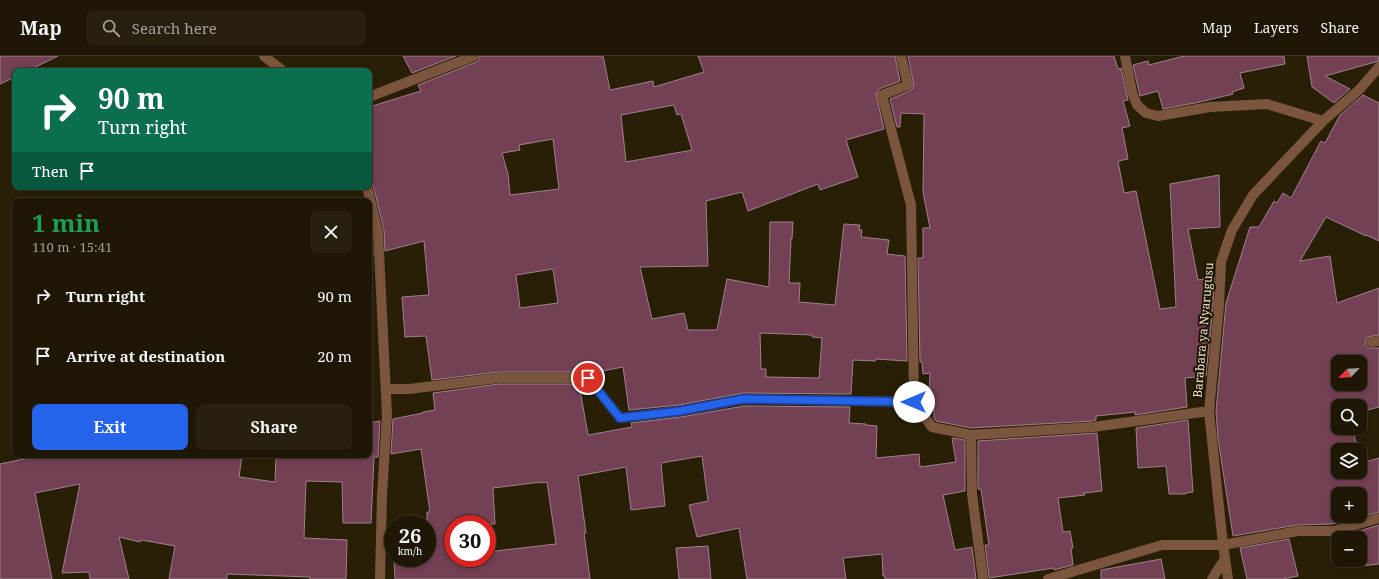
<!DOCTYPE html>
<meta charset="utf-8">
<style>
:root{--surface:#1f1705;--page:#27200f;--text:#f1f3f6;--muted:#a19f9a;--line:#3c3627;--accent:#2563eb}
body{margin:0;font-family:"Noto Serif",serif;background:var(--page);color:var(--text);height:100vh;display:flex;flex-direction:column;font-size:15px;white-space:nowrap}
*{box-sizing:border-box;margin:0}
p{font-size:13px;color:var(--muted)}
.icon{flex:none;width:22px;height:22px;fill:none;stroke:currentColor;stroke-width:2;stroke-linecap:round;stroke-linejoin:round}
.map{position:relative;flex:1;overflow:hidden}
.drawer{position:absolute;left:12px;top:142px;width:360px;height:260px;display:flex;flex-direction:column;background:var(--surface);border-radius:8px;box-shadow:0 2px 6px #0003,0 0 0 1px var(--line)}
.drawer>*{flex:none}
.guide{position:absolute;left:12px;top:12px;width:360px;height:122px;border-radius:8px;box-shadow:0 2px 6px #0003,0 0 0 1px var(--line);background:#0b6e4f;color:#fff;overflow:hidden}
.needle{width:26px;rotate:245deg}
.controls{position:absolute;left:1331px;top:299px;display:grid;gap:8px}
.controls a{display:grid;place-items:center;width:36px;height:36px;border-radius:8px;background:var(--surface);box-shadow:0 2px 6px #0003,0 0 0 1px var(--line);font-size:20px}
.speed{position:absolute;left:384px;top:459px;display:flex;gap:8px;font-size:20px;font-weight:700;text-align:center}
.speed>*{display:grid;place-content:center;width:52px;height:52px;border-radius:50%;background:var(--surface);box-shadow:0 2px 6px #0003,0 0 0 1px var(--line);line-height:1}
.speed small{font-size:10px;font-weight:400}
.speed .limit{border:6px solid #d22;background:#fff;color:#111}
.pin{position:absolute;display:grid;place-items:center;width:34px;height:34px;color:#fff;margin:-17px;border:2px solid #fff;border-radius:50%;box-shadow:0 1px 4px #0007}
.me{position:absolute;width:44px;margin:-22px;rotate:270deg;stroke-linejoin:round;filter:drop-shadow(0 0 3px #0008)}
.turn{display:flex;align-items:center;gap:14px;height:84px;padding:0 20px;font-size:18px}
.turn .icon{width:52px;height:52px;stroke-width:2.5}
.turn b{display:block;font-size:28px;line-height:34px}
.then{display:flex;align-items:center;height:38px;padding:0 20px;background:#0003;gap:8px;font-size:15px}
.round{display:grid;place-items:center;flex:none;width:42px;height:42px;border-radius:8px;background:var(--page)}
.head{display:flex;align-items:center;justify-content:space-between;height:68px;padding:0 20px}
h1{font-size:24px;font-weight:700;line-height:30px;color:#1e9e55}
.cta{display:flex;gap:8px;margin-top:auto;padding:8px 20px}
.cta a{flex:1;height:46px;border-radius:8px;background:var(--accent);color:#fff;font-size:16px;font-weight:700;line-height:46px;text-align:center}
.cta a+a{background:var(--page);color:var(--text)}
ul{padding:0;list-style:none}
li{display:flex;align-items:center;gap:12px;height:60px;padding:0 20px}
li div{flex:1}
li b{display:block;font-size:15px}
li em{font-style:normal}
header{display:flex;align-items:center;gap:24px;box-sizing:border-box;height:56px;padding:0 20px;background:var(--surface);border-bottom:1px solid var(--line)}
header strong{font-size:19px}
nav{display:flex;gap:22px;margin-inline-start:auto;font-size:14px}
.search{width:280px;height:36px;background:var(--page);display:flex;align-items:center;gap:10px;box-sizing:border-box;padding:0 14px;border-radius:8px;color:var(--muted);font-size:15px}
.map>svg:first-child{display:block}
.building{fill:#734055;stroke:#a0818c;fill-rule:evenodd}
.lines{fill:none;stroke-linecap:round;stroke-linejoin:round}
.minor{stroke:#7b553d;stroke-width:10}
.route-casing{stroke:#184099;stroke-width:10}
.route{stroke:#2563eb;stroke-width:7}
.labels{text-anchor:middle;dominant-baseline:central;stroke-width:4;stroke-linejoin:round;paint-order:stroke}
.street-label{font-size:12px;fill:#ece6d7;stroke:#1f1600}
</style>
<header>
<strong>Map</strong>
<div class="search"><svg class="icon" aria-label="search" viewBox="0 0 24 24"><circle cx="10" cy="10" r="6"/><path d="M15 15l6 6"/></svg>Search here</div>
<nav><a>Map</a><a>Layers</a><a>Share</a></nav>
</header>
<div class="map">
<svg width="1379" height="523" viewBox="0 0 1379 523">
<rect width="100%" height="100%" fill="#291f07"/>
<path class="building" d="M 0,0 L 58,0 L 27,15 L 15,15 L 15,21 L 0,28 Z
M 403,0 L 456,0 L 412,17 Z
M 480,0 L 603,0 L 610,34 L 653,25 L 654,31 L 704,16 L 698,0 L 895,0 L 900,25 L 879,33 L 876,38 L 884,73 L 846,84 L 858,121 L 820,134 L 818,128 L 748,155 L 742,136 L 706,145 L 708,210 L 640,211 L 652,263 L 684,257 L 688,274 L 717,274 L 727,223 L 769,231 L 770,166 L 793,166 L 792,183 L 791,183 L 789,227 L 800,227 L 799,246 L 835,249 L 844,168 L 860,169 L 859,174 L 862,174 L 861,181 L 889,184 L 887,198 L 905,200 L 907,305 L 876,303 L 875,305 L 853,304 L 851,338 L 743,337 L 679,349 L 629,354 L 623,311 L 592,317 L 588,316 L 499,316 L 432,324 L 426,280 L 405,281 L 402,241 L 429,239 L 424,185 L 385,195 L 384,174 L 373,129 L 369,125 L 369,51 L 421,35 L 418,29 L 476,6 L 479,4 ZM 674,49 L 677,59 L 681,58 L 692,94 L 626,106 L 621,59 ZM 553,83 L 559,133 L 510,139 L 508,118 L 502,97 L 520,94 L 519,89 ZM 553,213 L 558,247 L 520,252 L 516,219 ZM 760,277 L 812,279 L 812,281 L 822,282 L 819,322 L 766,321 L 766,313 L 761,313 Z
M 908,0 L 1114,0 L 1118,13 L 1121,12 L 1128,44 L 1123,45 L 1130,70 L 1122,72 L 1128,103 L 1118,105 L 1124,137 L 1136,135 L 1160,253 L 1176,251 L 1170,128 L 1219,119 L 1220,171 L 1188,173 L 1198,224 L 1214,221 L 1213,250 L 1206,320 L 1185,322 L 1187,351 L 1135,359 L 1135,356 L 1096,360 L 1096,364 L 1092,365 L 971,372 L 936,365 L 934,362 L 934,340 L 929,339 L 930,317 L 923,318 L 922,306 L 920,306 L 918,202 L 923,202 L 923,172 L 930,172 L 923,136 L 924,58 L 901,57 L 900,71 L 897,71 L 890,43 L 910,35 L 914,31 Z
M 1184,0 L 1284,0 L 1285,8 L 1240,17 L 1244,32 L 1232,36 L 1233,38 L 1200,46 L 1163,53 L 1158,35 L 1140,40 L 1133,9 L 1148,5 L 1149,9 Z
M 1307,0 L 1378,0 L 1379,5 L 1325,20 L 1350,33 L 1334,47 L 1312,31 Z
M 1363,39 L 1379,47 L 1379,185 L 1366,179 L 1366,180 L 1326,161 L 1300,205 L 1330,200 L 1337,247 L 1379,232 L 1379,279 L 1367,281 L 1365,286 L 1366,290 L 1369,292 L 1379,292 L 1379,351 L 1360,356 L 1360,350 L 1338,350 L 1338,372 L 1352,372 L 1358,394 L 1338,394 L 1338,416 L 1360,416 L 1360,401 L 1362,407 L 1379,402 L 1379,456 L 1332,468 L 1297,469 L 1233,480 L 1218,383 L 1216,355 L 1226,247 L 1250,171 L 1259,171 L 1274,145 L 1277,147 L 1283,137 L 1291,142 L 1321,85 L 1325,87 L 1340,59 ZM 1338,306 L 1360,306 L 1360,328 L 1338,328 ZM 1338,438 L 1360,438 L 1360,460 L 1338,460 Z
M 369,167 L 372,177 L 373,199 L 369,200 Z
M 499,328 L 579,328 L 588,379 L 632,371 L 631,367 L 681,361 L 744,350 L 850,351 L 849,367 L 866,368 L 866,369 L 877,370 L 876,402 L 919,398 L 920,411 L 956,406 L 952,382 L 965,384 L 965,435 L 943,439 L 955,494 L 972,491 L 976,523 L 885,523 L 885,520 L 883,520 L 882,498 L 843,502 L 846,523 L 747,523 L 739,472 L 697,481 L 689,449 L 708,445 L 702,400 L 661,407 L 665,450 L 631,454 L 626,411 L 578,420 L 586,477 L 584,477 L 590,523 L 395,523 L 394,504 L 427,502 L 427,456 L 430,456 L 421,393 L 391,398 L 393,363 L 423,357 L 423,356 L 435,354 L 433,337 ZM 541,426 L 541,427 L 547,426 L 556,488 L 487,496 L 487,502 L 453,502 L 453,468 L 495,468 L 493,432 Z
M 1188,364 L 1193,436 L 1186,437 L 1186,438 L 1169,438 L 1166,410 L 1138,412 L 1136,372 Z
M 380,365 L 378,401 L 374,401 L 371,467 L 343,467 L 342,426 L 306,425 L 304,482 L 347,484 L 346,523 L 310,523 L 310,521 L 227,518 L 227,523 L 169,523 L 175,490 L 141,484 L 140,486 L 119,481 L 129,523 L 90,523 L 89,516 L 62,517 L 80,428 L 35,437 L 52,523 L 0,523 L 0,408 L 43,399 L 242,399 L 239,421 L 275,426 L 276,399 L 369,399 L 369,367 Z
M 1097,377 L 1102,435 L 1084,437 L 1085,439 L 1058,442 L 1063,476 L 1070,475 L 1073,492 L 1071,492 L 1073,509 L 1054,514 L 1054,512 L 989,522 L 985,489 L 989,489 L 981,433 L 978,433 L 978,385 Z
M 1379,469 L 1379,508 L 1361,510 L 1360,482 L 1357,482 L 1356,476 Z
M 1289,483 L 1298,520 L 1283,523 L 1247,523 L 1240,492 Z
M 708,490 L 711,523 L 679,523 L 676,492 Z
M 1161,503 L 1165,523 L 1101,523 L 1101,514 Z"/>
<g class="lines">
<path class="minor" d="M 264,0 L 283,15
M 901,0 L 908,29 L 882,39 L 911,149 L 914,346 L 932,371 L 971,379 L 1093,371 L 1209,355
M 1125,0 L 1132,36 L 1137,49 L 1146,57 L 1158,60 L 1210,51 L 1267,48 L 1323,65
M 369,41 L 474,0
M 367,131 L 378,176 L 387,359 L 382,439 L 380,523
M 1371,286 L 1379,285
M 386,333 L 409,333 L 499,322 L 588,322 L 620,362 L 680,355 L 743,343 L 914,346
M 971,379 L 972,438 L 983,523
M 1048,523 L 1162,489 L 1223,489 L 1298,475 L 1334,475 L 1379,462
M 1212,523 L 1224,504
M 1228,523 L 1223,489 L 1209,355 L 1219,250 L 1221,206 L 1232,174 L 1253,139 L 1323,65 L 1359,34 L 1379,11"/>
</g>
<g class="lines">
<g class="route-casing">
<path id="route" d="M 588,322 L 620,362 L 680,355 L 743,343 L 914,346"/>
</g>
<use href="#route" class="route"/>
</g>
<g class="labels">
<g class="street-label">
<text transform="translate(1203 274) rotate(-85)">Barabara ya Nyarugusu</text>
</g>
</g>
</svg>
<div class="controls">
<a><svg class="needle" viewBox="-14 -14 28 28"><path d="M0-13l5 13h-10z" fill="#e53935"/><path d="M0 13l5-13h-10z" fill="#a19f9a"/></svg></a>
<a><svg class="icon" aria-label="search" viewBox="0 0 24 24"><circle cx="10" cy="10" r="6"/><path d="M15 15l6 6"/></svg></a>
<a><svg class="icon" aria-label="layers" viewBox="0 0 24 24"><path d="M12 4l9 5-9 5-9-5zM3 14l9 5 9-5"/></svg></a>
<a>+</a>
<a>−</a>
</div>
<div class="speed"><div>26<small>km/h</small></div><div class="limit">30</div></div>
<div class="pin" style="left:588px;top:322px;background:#d93025"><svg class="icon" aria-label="arrive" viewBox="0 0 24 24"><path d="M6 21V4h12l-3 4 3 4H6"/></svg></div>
<svg class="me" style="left:914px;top:346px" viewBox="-20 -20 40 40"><circle r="19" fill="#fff"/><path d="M0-13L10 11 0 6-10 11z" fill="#2563eb"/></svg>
<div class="guide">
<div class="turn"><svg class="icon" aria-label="right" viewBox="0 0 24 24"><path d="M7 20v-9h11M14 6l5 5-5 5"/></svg><div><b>90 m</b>Turn right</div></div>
<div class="then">Then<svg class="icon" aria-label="arrive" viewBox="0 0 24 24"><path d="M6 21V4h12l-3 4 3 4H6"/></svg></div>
</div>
<section class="drawer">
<div class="head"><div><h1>1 min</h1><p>110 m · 15:41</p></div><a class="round"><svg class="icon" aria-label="close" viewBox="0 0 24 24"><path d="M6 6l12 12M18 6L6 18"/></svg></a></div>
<ul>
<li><svg class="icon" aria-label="right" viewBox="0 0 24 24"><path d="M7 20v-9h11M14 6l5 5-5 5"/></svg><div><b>Turn right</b></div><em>90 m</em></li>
<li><svg class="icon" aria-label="arrive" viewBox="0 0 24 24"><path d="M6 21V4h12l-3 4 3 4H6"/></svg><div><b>Arrive at destination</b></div><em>20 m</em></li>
</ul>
<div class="cta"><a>Exit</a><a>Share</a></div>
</section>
</div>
